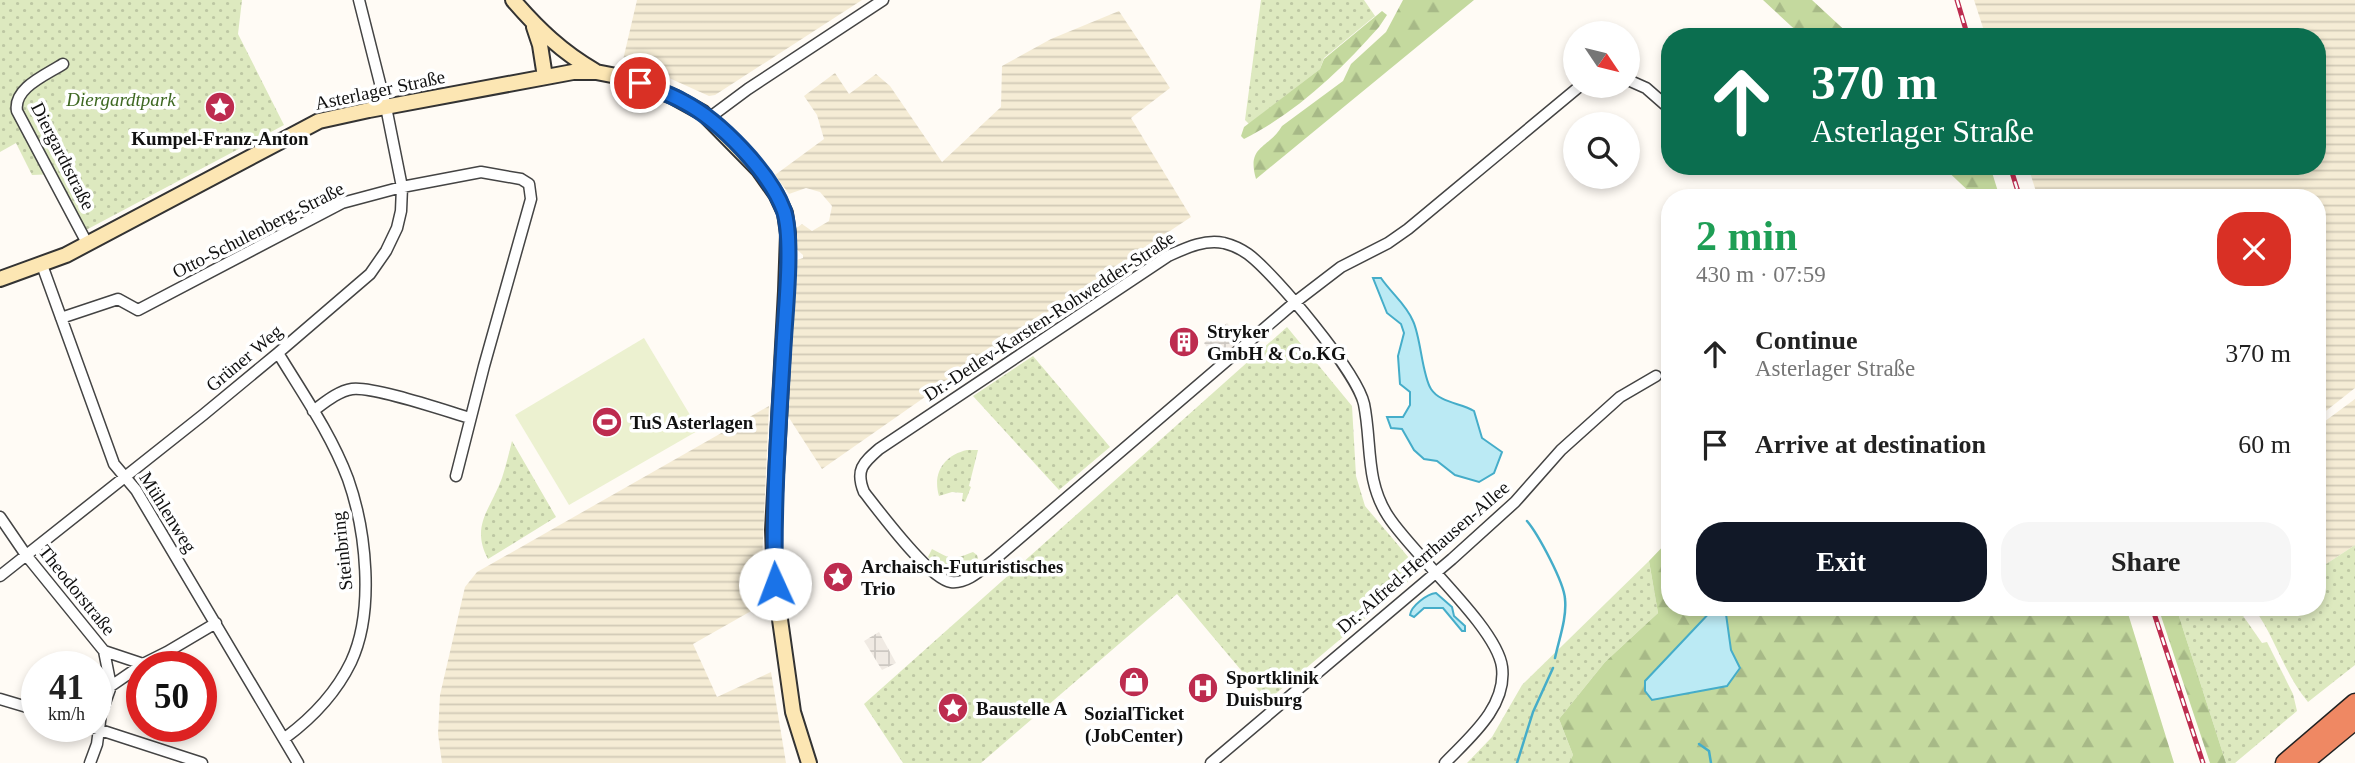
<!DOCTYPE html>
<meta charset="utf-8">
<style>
:root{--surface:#fff;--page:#f6f6f6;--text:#222;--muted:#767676;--accent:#111827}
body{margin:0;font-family:"Times New Roman",serif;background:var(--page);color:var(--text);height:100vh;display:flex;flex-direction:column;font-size:26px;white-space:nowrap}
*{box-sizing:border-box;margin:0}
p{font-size:23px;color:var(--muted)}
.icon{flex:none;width:38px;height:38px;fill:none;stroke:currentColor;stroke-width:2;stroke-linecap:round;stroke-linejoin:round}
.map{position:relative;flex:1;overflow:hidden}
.side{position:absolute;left:1661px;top:189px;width:665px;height:427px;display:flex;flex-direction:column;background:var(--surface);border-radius:28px;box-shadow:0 4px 10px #0003}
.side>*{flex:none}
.hud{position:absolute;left:1661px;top:28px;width:665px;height:147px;border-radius:28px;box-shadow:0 4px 10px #0003;background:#0b6e4f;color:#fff;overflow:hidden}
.needle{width:46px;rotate:125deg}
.tools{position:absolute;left:1563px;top:21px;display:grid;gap:14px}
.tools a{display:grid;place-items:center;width:77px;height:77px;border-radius:50%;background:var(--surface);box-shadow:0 4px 10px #0003;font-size:35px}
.speed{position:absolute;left:21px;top:651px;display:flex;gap:14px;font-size:35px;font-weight:700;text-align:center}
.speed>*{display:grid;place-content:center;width:91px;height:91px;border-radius:50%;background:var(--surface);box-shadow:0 4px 10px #0003;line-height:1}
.speed small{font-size:18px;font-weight:400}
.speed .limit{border:10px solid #d22;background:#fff;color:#111}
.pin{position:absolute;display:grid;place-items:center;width:60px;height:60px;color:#fff;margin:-30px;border:4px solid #fff;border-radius:50%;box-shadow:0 2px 7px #0007}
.me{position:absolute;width:77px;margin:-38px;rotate:358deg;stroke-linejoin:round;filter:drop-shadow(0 0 5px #0008)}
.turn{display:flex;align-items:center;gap:24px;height:147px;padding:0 35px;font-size:32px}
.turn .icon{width:91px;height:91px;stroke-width:2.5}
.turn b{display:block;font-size:49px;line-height:60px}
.round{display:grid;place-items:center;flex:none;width:74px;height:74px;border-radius:28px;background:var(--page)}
.summary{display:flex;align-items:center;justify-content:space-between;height:119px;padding:0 35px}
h1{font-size:42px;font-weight:600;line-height:52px;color:#1e9e55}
.primary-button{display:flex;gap:14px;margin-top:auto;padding:14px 35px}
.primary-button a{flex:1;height:80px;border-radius:28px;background:var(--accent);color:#fff;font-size:28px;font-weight:600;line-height:80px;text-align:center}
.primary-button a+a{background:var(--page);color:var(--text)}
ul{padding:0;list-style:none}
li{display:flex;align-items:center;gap:21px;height:91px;padding:0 35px}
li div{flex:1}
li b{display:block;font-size:26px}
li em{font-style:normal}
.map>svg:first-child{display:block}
.farmland{fill:url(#farmland-rules)}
.grass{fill:url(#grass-dots)}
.forest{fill:url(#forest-firs);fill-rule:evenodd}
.pitch{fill:#ecf1d0}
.plaza{fill:url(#plaza-grid)}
.water{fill:#bbeaf4;stroke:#45adc9;stroke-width:2}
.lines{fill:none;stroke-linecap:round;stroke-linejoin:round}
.stream{stroke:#45adc9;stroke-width:2.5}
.street-casing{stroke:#444;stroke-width:13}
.secondary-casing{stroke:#333;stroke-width:18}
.highway-casing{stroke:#222;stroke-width:21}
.street{stroke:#fff;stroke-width:10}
.secondary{stroke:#fce6b3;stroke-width:14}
.highway{stroke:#ef8863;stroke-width:18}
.rail-casing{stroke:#bd2c4f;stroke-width:5}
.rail{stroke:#fff;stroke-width:2.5;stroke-dasharray:8;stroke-linecap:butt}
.route-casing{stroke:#114b97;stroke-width:18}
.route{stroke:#1a73e8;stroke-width:12}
.labels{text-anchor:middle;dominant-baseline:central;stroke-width:7;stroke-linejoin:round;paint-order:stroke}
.street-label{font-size:19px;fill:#111;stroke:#fff}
.park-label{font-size:19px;font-style:italic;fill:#3e6822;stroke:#fff}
.poi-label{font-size:19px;font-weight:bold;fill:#111;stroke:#fff;text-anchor:start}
</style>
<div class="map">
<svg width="2355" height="763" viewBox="0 0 2355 763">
<defs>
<pattern id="farmland-rules" width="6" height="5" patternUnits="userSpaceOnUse" patternTransform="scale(1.75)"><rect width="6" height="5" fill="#f5ecd5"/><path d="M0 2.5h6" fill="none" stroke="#d1c9b6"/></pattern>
<pattern id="grass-dots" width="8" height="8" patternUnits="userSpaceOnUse" patternTransform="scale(1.75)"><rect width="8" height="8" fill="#dde9bf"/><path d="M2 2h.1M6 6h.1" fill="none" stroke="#bdc7a3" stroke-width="1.8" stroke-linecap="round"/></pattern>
<pattern id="forest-firs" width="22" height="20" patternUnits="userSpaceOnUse" patternTransform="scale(1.75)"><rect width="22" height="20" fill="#c4d99e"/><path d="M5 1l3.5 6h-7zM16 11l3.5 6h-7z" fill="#a7b987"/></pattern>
<pattern id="plaza-grid" width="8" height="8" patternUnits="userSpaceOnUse" patternTransform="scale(1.75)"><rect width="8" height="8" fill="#f0eae3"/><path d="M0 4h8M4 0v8" fill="none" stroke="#cdc8c2"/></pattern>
</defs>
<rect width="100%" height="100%" fill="#fffbf5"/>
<path class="farmland" d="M 637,0 L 862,0 L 715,95 L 709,96 L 658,73 L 623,60 Z
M 1974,0 L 2355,0 L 2355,388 L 2317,418 L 2317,198 L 2038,198 L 2028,166 L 2317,166 L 2317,37 L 1986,37 Z
M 1119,11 L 1170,88 L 1131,118 L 1191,217 L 1028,325 L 822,469 L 784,410 L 794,261 L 803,258 L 803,255 L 794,247 L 795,229 L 802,224 L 812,231 L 829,221 L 832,206 L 820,192 L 806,188 L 789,194 L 775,175 L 824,139 L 817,115 L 804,96 L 835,73 L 849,94 L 876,74 L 890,86 L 942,162 L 1001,107 L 1002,66 L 1051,39 Z
M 2355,399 L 2355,545 L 2317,570 L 2317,427 Z
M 769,406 L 760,606 L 693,644 L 717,697 L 771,672 L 786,763 L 442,763 L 438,734 L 440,695 L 465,587 L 477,572 Z"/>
<path class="grass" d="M 0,0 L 242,0 L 238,34 L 284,125 L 86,230 L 56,174 L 32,175 L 16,143 L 0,152 Z
M 1261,0 L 1364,0 L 1375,16 L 1324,58 L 1320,69 L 1249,124 L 1245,120 Z
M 1287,327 L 1352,406 L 1356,476 L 1365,506 L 1415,565 L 1413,573 L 1407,583 L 1267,701 L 1177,594 L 981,763 L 903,763 L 864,704 Z
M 1033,356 L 1110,447 L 1059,490 L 973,396 Z
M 512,441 L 556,517 L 488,559 C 470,525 491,509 502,478 C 506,466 509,453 512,441 Z
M 967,450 L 978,450 L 969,486 L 971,487 L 965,502 L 962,501 L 963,493 L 952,492 L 939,496 C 932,472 945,455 967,450 Z
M 2355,545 L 2355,665 L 2308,702 C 2284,674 2276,638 2253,607 L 2317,607 L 2317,570 Z
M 932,549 C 952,560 952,560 973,552 L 977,555 L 978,559 C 957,576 947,577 928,557 Z
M 1649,561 L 1658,613 L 1605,662 L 1559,719 L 1573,755 L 1569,763 L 1467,763 L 1492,737 L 1522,685 Z
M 2176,607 L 2226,607 L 2239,610 L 2262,643 L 2267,642 L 2293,694 L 2297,711 L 2235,763 L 2226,763 Z"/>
<path class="forest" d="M 1403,0 L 1474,0 L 1256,179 C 1246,145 1269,149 1282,126 L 1343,81 L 1351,64 L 1386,32 Z
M 1763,0 L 1812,0 L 1852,37 L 1803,37 Z
M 1382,11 L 1387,15 L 1379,27 C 1340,71 1297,112 1244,139 L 1241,136 L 1244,127 L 1320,69 L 1324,59 Z
M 1942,166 L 1990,166 L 2000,198 L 1976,198 Z
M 1669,540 L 1670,607 L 2126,607 L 2174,763 L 1569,763 L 1573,755 L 1559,719 L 1605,662 L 1658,613 L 1649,561 ZM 1714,608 L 1725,608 L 1731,650 L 1727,686 L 1652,700 L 1695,628 Z
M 2158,607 L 2176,607 L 2226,763 L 2210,763 Z"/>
<path class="pitch" d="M 644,338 L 699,430 L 569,505 L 515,415 Z"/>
<path class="plaza" d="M 1227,323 L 1243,341 L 1219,362 L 1204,343 Z
M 879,632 L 896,663 L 882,670 L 864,641 Z"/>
<path class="water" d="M 1373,278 L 1381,278 C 1391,293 1406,304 1413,321 C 1421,338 1422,375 1431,389 C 1440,403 1461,403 1474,411 L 1482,438 L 1502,452 L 1494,473 L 1479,482 L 1455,475 L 1437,461 L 1424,459 L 1414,450 L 1402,429 L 1391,428 L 1387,417 L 1403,417 L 1410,405 L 1410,392 L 1400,384 L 1398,356 L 1404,333 L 1401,324 L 1387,313 Z
M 1436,593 L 1452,607 L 1454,616 L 1465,626 L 1465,631 L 1462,631 L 1443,608 L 1424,608 L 1414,617 L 1410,615 C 1411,606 1427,594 1436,593 Z
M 1725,607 L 1731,650 L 1740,668 L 1727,686 L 1652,700 L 1645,691 L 1645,681 L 1714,608 Z"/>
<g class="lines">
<path class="stream" d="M 1527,521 C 1538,534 1564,582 1565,599 C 1567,618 1559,639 1555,658
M 1699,744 L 1709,751 L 1711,763
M 1517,763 L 1533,712 L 1553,668"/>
<g class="street-casing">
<path id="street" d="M 63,64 C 46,75 13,88 17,111 L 87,243
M 1628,80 L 1646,88 L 1670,109
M 709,118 L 748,89 L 883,0
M 42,265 L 114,464 L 136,490 L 298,763
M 61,318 L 118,299 L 138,310 L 342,203 L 402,187 L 481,172 L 521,179 L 529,184 L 531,199 L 484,366 L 456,476
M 278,353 C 303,394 331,434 348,479 C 366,530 375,611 351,662 C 336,693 312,718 285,738
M 313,411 C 324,403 338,391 352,389 C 373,386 446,411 470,418
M 0,517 L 26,555 L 104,651 L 143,664 L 167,652 L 216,623
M 0,576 L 203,415 L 278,353 L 370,274 L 386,251 L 397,228 L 401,211 L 402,187 L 386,107 L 359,0
M 111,686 L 143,664
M 0,699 L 37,710
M 88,726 L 202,763
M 90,763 L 97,744 L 101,714 L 111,686 L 104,651
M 1211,763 L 1452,559 L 1515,502 L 1561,450 L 1620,397 L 1656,376
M 1445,763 C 1470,737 1507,707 1502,667 C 1497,627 1412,554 1388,516 C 1365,481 1372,443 1364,404 C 1357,372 1275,274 1248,254 C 1241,249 1232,245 1224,243 C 1204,239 1186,248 1168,256 L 879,449 C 863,463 855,470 864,492 C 879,511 929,579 951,582 C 967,584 982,569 994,560 L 1294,303 L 1341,267 L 1388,243 L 1408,229 L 1580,86"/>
</g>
<g class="secondary-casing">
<path id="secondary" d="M 513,0 C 538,29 562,52 595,71
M 534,27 L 540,45 L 545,77
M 0,279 L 66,255 L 319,121 L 369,110 L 573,72 L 596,72 L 627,78 L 674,97 L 703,113 L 759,170 L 776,194 L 785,213 L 788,234 L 786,291 L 773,530 L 775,584 L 793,712 L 809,763"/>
</g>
<g class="highway-casing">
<path id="highway" d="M 2285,763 L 2355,703
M 2303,763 L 2355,720"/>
</g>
<use href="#street" class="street"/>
<use href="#secondary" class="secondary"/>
<use href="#highway" class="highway"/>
<g class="rail-casing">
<path id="rail" d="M 1957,0 L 1968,37
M 2010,166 L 2020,198
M 2152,607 L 2203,763"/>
</g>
<use href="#rail" class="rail"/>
</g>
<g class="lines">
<g class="route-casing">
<path id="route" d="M 640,83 C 655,89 670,94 684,102 C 720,121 770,172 784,211 C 793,238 786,307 784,338 C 779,420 773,502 775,584"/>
</g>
<use href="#route" class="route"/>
</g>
<defs>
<g id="sight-disc" transform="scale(1.575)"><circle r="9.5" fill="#bd2c4f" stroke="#fff"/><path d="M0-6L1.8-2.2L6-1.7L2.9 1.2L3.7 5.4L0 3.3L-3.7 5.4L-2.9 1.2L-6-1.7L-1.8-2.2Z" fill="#fff"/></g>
<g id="building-disc" transform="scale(1.575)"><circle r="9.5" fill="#bd2c4f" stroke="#fff"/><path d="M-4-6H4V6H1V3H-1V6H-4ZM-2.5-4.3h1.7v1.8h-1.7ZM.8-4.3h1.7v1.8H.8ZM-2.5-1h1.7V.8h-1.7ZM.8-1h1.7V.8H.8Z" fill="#fff"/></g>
<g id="stadium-disc" transform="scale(1.575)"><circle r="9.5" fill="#bd2c4f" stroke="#fff"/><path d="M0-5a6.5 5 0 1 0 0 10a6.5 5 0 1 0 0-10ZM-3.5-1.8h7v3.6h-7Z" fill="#fff"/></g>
<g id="shop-disc" transform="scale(1.575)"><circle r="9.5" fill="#bd2c4f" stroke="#fff"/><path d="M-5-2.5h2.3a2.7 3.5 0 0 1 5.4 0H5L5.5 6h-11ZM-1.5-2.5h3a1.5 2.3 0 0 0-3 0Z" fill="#fff"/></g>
<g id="hospital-disc" transform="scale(1.575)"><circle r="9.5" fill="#bd2c4f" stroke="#fff"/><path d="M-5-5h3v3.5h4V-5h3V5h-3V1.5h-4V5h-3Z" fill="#fff"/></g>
</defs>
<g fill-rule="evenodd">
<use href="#sight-disc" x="220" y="107"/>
<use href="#building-disc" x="1184" y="342"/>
<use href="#stadium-disc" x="607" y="422"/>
<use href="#sight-disc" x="838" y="577"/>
<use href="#shop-disc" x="1134" y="682"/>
<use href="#hospital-disc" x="1203" y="688"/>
<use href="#sight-disc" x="953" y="708"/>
</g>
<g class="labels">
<g class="street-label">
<text transform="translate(380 90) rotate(-12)">Asterlager Straße</text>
<text transform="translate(63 156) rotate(63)">Diergardtstraße</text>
<text transform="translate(258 230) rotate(-27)">Otto-Schulenberg-Straße</text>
<text transform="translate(1049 316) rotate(-33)">Dr.-Detlev-Karsten-Rohwedder-Straße</text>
<text transform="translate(244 358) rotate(-40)">Grüner Weg</text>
<text transform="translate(168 512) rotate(58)">Mühlenweg</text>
<text transform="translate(342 551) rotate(-96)">Steinbring</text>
<text transform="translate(1423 557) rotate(-41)">Dr.-Alfred-Herrhausen-Allee</text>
<text transform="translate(77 590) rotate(51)">Theodorstraße</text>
</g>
<g class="park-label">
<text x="121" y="99">Diergardtpark</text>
</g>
<g class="poi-label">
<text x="220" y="138" text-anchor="middle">Kumpel-Franz-Anton</text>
<text x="1207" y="331">Stryker<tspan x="1207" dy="22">GmbH &amp; Co.KG</tspan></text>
<text x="630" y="422">TuS Asterlagen</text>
<text x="861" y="566">Archaisch-Futuristisches<tspan x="861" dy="22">Trio</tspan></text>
<text x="1226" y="677">Sportklinik<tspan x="1226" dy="22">Duisburg</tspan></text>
<text x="976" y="708">Baustelle A</text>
<text x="1134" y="713" text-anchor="middle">SozialTicket<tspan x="1134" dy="22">(JobCenter)</tspan></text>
</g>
</g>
</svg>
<div class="tools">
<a><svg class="needle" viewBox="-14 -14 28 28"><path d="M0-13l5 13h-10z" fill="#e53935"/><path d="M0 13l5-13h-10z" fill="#767676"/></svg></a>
<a><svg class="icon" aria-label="search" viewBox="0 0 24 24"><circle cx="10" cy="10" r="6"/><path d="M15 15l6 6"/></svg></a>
</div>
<div class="speed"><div>41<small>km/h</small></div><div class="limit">50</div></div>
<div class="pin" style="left:640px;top:83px;background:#d93025"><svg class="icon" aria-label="arrive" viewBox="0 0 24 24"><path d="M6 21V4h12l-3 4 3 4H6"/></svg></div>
<svg class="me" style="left:775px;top:584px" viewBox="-20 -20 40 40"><circle r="19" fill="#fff"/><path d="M0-13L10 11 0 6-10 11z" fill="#1a73e8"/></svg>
<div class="hud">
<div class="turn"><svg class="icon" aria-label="ahead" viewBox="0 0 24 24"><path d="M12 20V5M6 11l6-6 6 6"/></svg><div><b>370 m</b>Asterlager Straße</div></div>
</div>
<section class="side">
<div class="summary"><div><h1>2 min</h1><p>430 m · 07:59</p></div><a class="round" style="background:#d93025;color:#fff"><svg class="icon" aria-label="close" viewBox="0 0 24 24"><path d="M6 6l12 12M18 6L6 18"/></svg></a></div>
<ul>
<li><svg class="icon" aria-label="ahead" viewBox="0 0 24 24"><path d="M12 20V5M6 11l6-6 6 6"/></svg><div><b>Continue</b><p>Asterlager Straße</p></div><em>370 m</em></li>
<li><svg class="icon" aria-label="arrive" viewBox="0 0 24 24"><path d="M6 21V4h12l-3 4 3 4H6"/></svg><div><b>Arrive at destination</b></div><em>60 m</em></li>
</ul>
<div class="primary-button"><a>Exit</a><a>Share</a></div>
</section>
</div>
